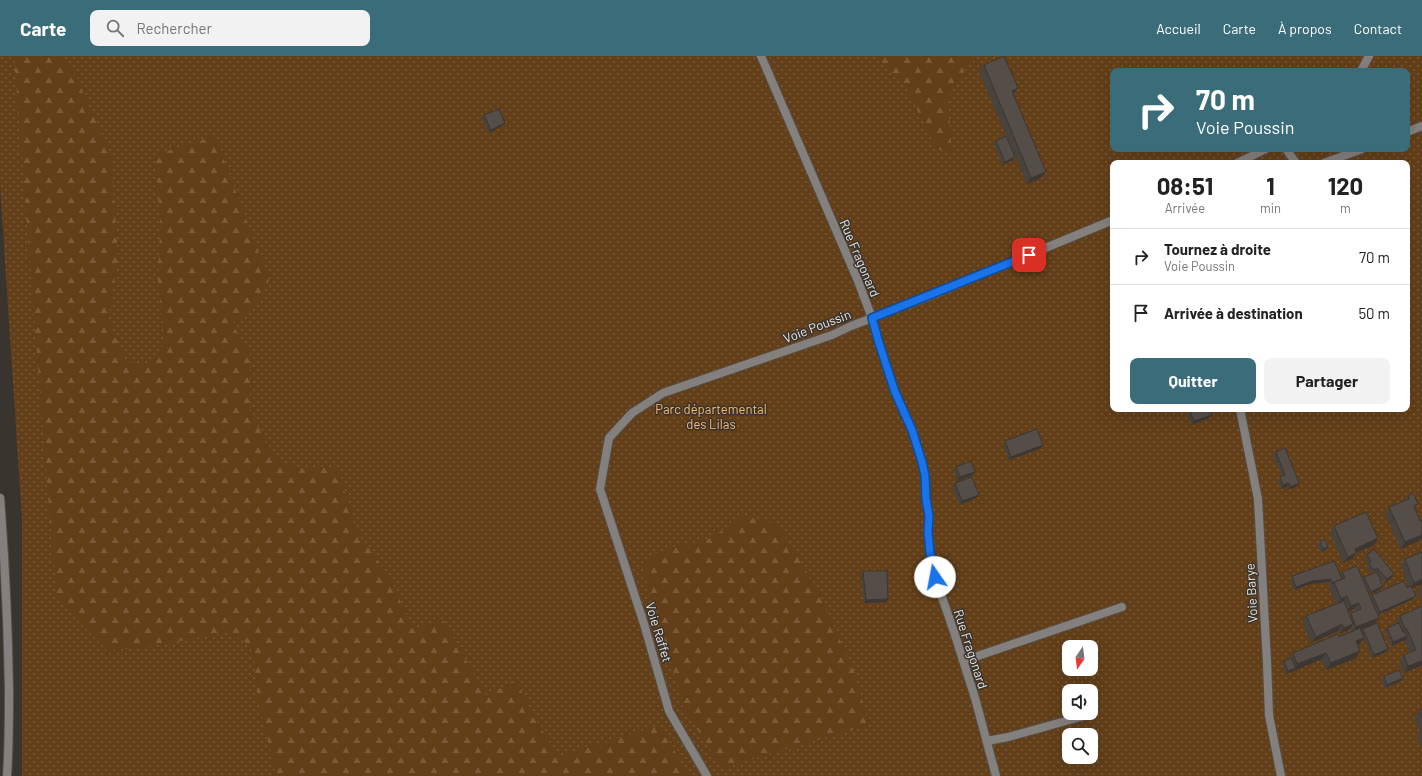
<!DOCTYPE html>
<html lang="fr">
<meta charset="utf-8">
<style>
:root{--surface:#fff;--page:#f2f2f2;--text:#222;--muted:#767676;--line:#e0e0e0;--accent:#3a6d79}
body{margin:0;font-family:Barlow,sans-serif;background:var(--page);color:var(--text);height:100vh;display:flex;flex-direction:column;font-size:15px;white-space:nowrap}
*{box-sizing:border-box;margin:0}
p{font-size:13px;color:var(--muted)}
.icon{flex:none;width:22px;height:22px;fill:none;stroke:currentColor;stroke-width:2;stroke-linecap:round;stroke-linejoin:round}
.map{position:relative;flex:1;overflow:hidden}
.sheet{position:absolute;left:1110px;top:104px;width:300px;height:252px;display:flex;flex-direction:column;background:var(--surface);border-radius:8px;box-shadow:0 4px 16px #0002}
.sheet>*{flex:none}
.hud{position:absolute;left:1110px;top:12px;width:300px;height:84px;border-radius:8px;box-shadow:0 4px 16px #0002;background:#3a6d79;color:#fff;overflow:hidden}
.needle{width:26px;rotate:194deg}
.tools{position:absolute;left:1062px;top:584px;display:grid;gap:8px}
.tools a{display:grid;place-items:center;width:36px;height:36px;border-radius:8px;background:var(--surface);box-shadow:0 4px 16px #0002;font-size:20px}
.pin{position:absolute;display:grid;place-items:center;width:34px;height:34px;color:#fff;margin:-17px;border-radius:8px;box-shadow:0 2px 6px #0006}
.me{position:absolute;width:44px;margin:-22px;rotate:348deg;stroke-linejoin:round;filter:drop-shadow(0 0 3px #0008)}
.turn{display:flex;align-items:center;gap:14px;height:84px;padding:0 20px;font-size:18px}
.turn .icon{width:52px;height:52px;stroke-width:2.5}
.turn b{display:block;font-size:28px;line-height:34px}
.eta{display:flex;justify-content:space-evenly;align-items:center;height:68px;text-align:center}
.eta b{font-size:24px;font-weight:700;line-height:28px}
.primary-button{display:flex;gap:8px;margin-top:auto;padding:8px 20px}
.primary-button a{flex:1;height:46px;border-radius:8px;background:var(--accent);color:#fff;font-size:16px;font-weight:700;line-height:46px;text-align:center}
.primary-button a+a{background:var(--page);color:var(--text)}
ul{padding:0;list-style:none}
li{display:flex;align-items:center;gap:12px;height:56px;padding:0 20px;border-top:1px solid var(--line)}
li div{flex:1}
li b{display:block;font-size:15px}
li em{font-style:normal}
header{display:flex;align-items:center;gap:24px;box-sizing:border-box;height:56px;padding:0 20px;background:var(--accent);color:#fff}
header strong{font-size:19px}
nav{display:flex;gap:22px;margin-inline-start:auto;font-size:14px}
.search{width:280px;height:36px;background:var(--page);display:flex;align-items:center;gap:10px;box-sizing:border-box;padding:0 14px;border-radius:8px;color:var(--muted);font-size:15px}
.map>svg:first-child{display:block}
.grass{fill:url(#grass-dots);fill-rule:evenodd}
.forest{fill:url(#forest-firs)}
.lines{fill:none;stroke-linecap:round;stroke-linejoin:round}
.lane-casing{stroke:#56504a;stroke-width:10}
.street-casing{stroke:#56504a;stroke-width:10}
.lane{stroke:#84807d;stroke-width:8}
.street{stroke:#84807d;stroke-width:8}
.wall{fill:#49433e;fill-rule:evenodd}
.shaded-wall{fill:#3c3732}
.building{fill:#554e48;stroke:#3c3732}
.route-casing{stroke:#114b97;stroke-width:10}
.route{stroke:#1a73e8;stroke-width:7}
.labels{text-anchor:middle;dominant-baseline:central;stroke-width:3;stroke-linejoin:round;paint-order:stroke}
.street-label{font-size:13px;fill:#e6e2de;stroke:#3a342e}
.park-label{font-size:13px;fill:#fab772;stroke:#3a342e}
</style>
<header>
<strong>Carte</strong>
<div class="search"><svg class="icon" aria-label="search" viewBox="0 0 24 24"><circle cx="10" cy="10" r="6"/><path d="M15 15l6 6"/></svg>Rechercher</div>
<nav><a>Accueil</a><a>Carte</a><a>À propos</a><a>Contact</a></nav>
</header>
<div class="map">
<svg width="1422" height="720" viewBox="0 0 1422 720">
<defs>
<pattern id="grass-dots" width="8" height="8" patternUnits="userSpaceOnUse"><rect width="8" height="8" fill="#623f19"/><path d="M2 2h.1M6 6h.1" fill="none" stroke="#785a3a" stroke-width="1.8" stroke-linecap="round"/></pattern>
<pattern id="forest-firs" width="22" height="20" patternUnits="userSpaceOnUse"><rect width="22" height="20" fill="#623f19"/><path d="M5 1l3.5 6h-7zM16 11l3.5 6h-7z" fill="#785a3a"/></pattern>
</defs>
<rect width="100%" height="100%" fill="#3a342e"/>
<path class="grass" d="M 0,0 L 1422,0 L 1422,720 L 22,720 L 22,463 L 0,129 ZM 1113,15 L 1407,15 L 1407,93 L 1113,93 ZM 1113,107 L 1407,107 L 1407,353 L 1113,353 ZM 1069,591 L 1091,591 L 1091,613 L 1069,613 ZM 1069,635 L 1091,635 L 1091,657 L 1069,657 ZM 1069,679 L 1091,679 L 1091,701 L 1069,701 Z"/>
<path class="forest" d="M 14,0 L 62,0 L 76,21 L 111,99 L 118,202 L 108,264 L 126,305 L 148,309 L 165,286 L 158,227 L 160,165 L 155,99 L 215,80 L 269,224 L 259,245 L 232,268 L 250,297 L 250,355 L 274,402 L 299,412 L 336,411 L 360,480 L 390,521 L 412,573 L 443,564 L 487,640 L 515,624 L 557,701 L 660,669 L 689,720 L 276,720 L 258,644 L 252,590 L 227,576 L 159,589 L 107,595 L 57,543 L 50,466 Z
M 872,0 L 974,0 L 948,41 L 952,98 L 937,93 L 905,30 L 878,2 Z
M 743,460 L 778,468 L 820,539 L 855,618 L 869,669 L 721,712 L 685,653 L 643,514 L 654,497 L 711,482 Z"/>
<g class="lines">
<g class="lane-casing">
<path id="lane" d="M 761,0 L 858,225 L 872,262 L 879,287 L 895,336 L 912,374 L 922,407 L 925,420 L 926,443 L 929,460 L 928,476 L 930,497 L 935,521 L 954,576 L 975,642 L 996,720
M 1361,15 L 1369,0
M 1407,76 L 1422,70
M 1286,93 L 1296,107
M 1237,107 L 1266,93
M 1324,107 L 1362,93
M 1240,353 L 1258,443 L 1267,606 L 1269,659 L 1281,720
M 963,605 L 1122,551
M 987,685 L 1008,681 L 1084,660
M 707,720 L 669,655 L 644,568 L 600,433 L 609,382 L 632,357 L 663,337 L 832,279 L 851,270 L 932,239 L 1113,164"/>
</g>
<g class="street-casing">
<path id="street" d="M 0,442 C 5,506 8,570 9,634 C 9,663 9,691 7,720"/>
</g>
<use href="#lane" class="lane"/>
<use href="#street" class="street"/>
</g>
<path class="wall" d="M 984,9 L 1018,32 L 1014,38 L 1041,122 L 1027,128 L 979,16 Z
M 484,59 L 505,67 L 502,70 L 489,77 L 482,62 Z
M 996,85 L 1013,104 L 1002,109 L 994,88 Z
M 1190,355 L 1212,359 L 1209,362 L 1191,369 L 1188,359 Z
M 1005,385 L 1043,389 L 1041,392 L 1009,404 L 1003,388 Z
M 1276,396 L 1299,427 L 1297,430 L 1288,434 L 1286,431 L 1281,433 L 1278,425 L 1280,421 L 1282,420 L 1273,399 Z
M 956,411 L 975,416 L 973,419 L 958,425 L 954,414 Z
M 955,427 L 976,442 L 959,449 L 952,430 Z
M 1408,440 L 1420,465 L 1422,464 L 1422,483 L 1401,493 L 1385,458 L 1389,451 L 1404,445 Z
M 1334,470 L 1378,482 L 1374,489 L 1356,497 L 1352,503 L 1343,507 L 1330,477 Z
M 1320,486 L 1328,491 L 1326,494 L 1321,496 L 1317,489 Z
M 1422,496 L 1422,528 L 1412,532 L 1416,540 L 1413,543 L 1378,559 L 1375,552 L 1379,562 L 1374,568 L 1361,574 L 1361,575 L 1363,573 L 1386,596 L 1372,602 L 1364,582 L 1360,588 L 1358,589 L 1360,595 L 1356,602 L 1326,614 L 1322,603 L 1286,618 L 1282,608 L 1284,605 L 1289,603 L 1293,597 L 1339,581 L 1351,576 L 1350,572 L 1349,574 L 1339,578 L 1338,575 L 1311,587 L 1302,566 L 1306,560 L 1336,548 L 1329,533 L 1330,531 L 1329,526 L 1310,528 L 1294,534 L 1290,524 L 1292,520 L 1340,519 L 1342,516 L 1363,523 L 1364,521 L 1376,516 L 1375,515 L 1372,517 L 1366,511 L 1369,508 L 1364,503 L 1367,499 L 1394,518 L 1392,521 L 1385,527 L 1378,518 L 1383,530 L 1381,533 L 1369,539 L 1370,542 L 1372,539 L 1408,531 L 1401,509 L 1405,503 ZM 1354,553 L 1355,555 L 1351,557 L 1350,559 L 1348,556 Z
M 863,515 L 888,543 L 886,546 L 864,547 L 861,518 Z
M 1422,529 L 1422,546 L 1417,536 Z
M 1422,550 L 1422,609 L 1404,617 L 1399,606 L 1404,599 L 1410,597 L 1404,584 L 1391,590 L 1385,575 L 1387,572 L 1396,568 L 1395,566 L 1400,560 Z
M 1384,620 L 1401,625 L 1385,632 L 1381,624 Z
M 1422,653 L 1422,692 L 1417,680 L 1420,675 L 1414,661 L 1419,655 Z"/>
<path class="shaded-wall" d="M 1018,32 L 1013,38 L 1012,35 Z
M 505,67 L 502,70 L 489,77 L 491,74 Z
M 1015,101 L 1013,104 L 1002,109 L 1005,106 Z
M 1046,116 L 1041,122 L 1027,128 L 1031,122 Z
M 1212,359 L 1209,362 L 1191,369 L 1194,365 Z
M 1043,389 L 1041,392 L 1009,404 L 1011,401 Z
M 975,416 L 973,419 L 958,425 L 960,421 Z
M 1289,427 L 1286,431 L 1281,433 L 1283,429 Z
M 1299,427 L 1297,430 L 1288,434 L 1290,431 Z
M 979,439 L 976,442 L 959,449 L 962,445 Z
M 1422,479 L 1422,483 L 1401,493 L 1405,486 Z
M 1378,482 L 1374,489 L 1350,499 L 1355,493 Z
M 1328,491 L 1326,494 L 1321,496 L 1323,493 Z
M 1356,497 L 1352,503 L 1343,507 L 1348,501 Z
M 1394,518 L 1392,521 L 1385,527 L 1387,523 Z
M 1331,523 L 1329,526 L 1310,528 L 1294,534 L 1296,531 L 1312,525 Z
M 1422,523 L 1422,528 L 1409,534 L 1414,527 Z
M 1383,530 L 1381,533 L 1368,539 L 1371,536 Z
M 1347,540 L 1343,546 L 1336,549 L 1341,543 Z
M 1416,540 L 1413,543 L 1378,559 L 1380,556 Z
M 888,543 L 886,546 L 864,547 L 866,544 Z
M 1359,547 L 1354,553 L 1347,556 L 1351,550 Z
M 1379,562 L 1374,568 L 1352,577 L 1356,571 Z
M 1342,568 L 1338,575 L 1311,587 L 1316,581 Z
M 1353,568 L 1349,574 L 1339,578 L 1344,572 Z
M 1407,580 L 1405,584 L 1391,590 L 1393,586 Z
M 1364,582 L 1360,588 L 1352,591 L 1356,585 Z
M 1388,593 L 1386,596 L 1372,602 L 1374,599 Z
M 1360,595 L 1356,602 L 1326,614 L 1331,607 Z
M 1326,597 L 1322,603 L 1286,618 L 1288,615 L 1295,612 L 1297,608 Z
M 1422,605 L 1422,609 L 1404,617 L 1408,610 Z
M 1403,622 L 1401,625 L 1385,632 L 1387,629 Z"/>
<path class="building" d="M 1004,0 L 1018,32 L 1012,35 L 1046,116 L 1031,122 L 984,9 Z
M 499,53 L 505,67 L 491,74 L 484,59 Z
M 1006,80 L 1015,101 L 1005,106 L 996,85 Z
M 1197,353 L 1209,353 L 1212,359 L 1194,365 L 1190,355 Z
M 1037,373 L 1043,389 L 1011,401 L 1005,385 Z
M 1285,392 L 1299,427 L 1290,431 L 1289,427 L 1283,429 L 1280,421 L 1285,419 L 1276,396 Z
M 971,405 L 975,416 L 960,421 L 956,411 Z
M 972,421 L 979,439 L 962,445 L 955,427 Z
M 1413,437 L 1418,448 L 1414,450 L 1420,465 L 1422,464 L 1422,479 L 1405,486 L 1389,451 L 1409,443 L 1408,440 Z
M 1366,456 L 1378,482 L 1355,493 L 1356,497 L 1348,501 L 1334,470 Z
M 1325,483 L 1328,491 L 1323,493 L 1320,486 Z
M 1374,493 L 1394,518 L 1387,523 L 1377,512 L 1374,514 L 1369,508 L 1371,505 L 1367,499 Z
M 1422,496 L 1422,523 L 1414,527 L 1405,503 Z
M 1334,505 L 1342,523 L 1334,526 L 1333,528 L 1331,523 L 1312,525 L 1296,531 L 1292,520 Z
M 1357,510 L 1379,562 L 1356,571 L 1351,557 L 1361,553 L 1359,547 L 1351,550 L 1347,540 L 1341,543 L 1334,526 L 1345,522 L 1342,516 Z
M 863,515 L 887,515 L 888,543 L 866,544 Z
M 1377,516 L 1383,530 L 1371,536 L 1364,521 Z
M 1404,525 L 1407,532 L 1411,530 L 1416,540 L 1380,556 L 1372,539 Z
M 1344,545 L 1353,568 L 1344,572 L 1342,568 L 1316,581 L 1306,560 Z
M 1422,550 L 1422,605 L 1408,610 L 1404,599 L 1416,594 L 1407,573 L 1405,573 L 1400,560 Z
M 1377,567 L 1388,593 L 1374,599 L 1363,573 Z
M 1399,567 L 1403,576 L 1405,576 L 1407,580 L 1393,586 L 1387,572 Z
M 1360,572 L 1364,582 L 1356,585 L 1360,595 L 1331,607 L 1326,597 L 1297,608 L 1293,597 L 1338,578 L 1339,581 Z
M 1291,602 L 1296,612 L 1288,615 L 1284,605 Z
M 1399,614 L 1403,622 L 1387,629 L 1384,620 Z
M 1422,653 L 1422,662 L 1419,655 Z"/>
<g class="lines">
<g class="route-casing">
<path id="route" d="M 935,521 L 930,497 L 928,476 L 929,460 L 926,443 L 925,420 L 922,406 L 912,374 L 895,336 L 879,287 L 872,262 L 1029,199"/>
</g>
<use href="#route" class="route"/>
</g>
<g class="labels">
<g class="street-label">
<text transform="translate(860 202) rotate(67)">Rue Fragonard</text>
<text transform="translate(817 270) rotate(-21)">Voie Poussin</text>
<text transform="translate(1251 537) rotate(-93)">Voie Barye</text>
<text transform="translate(659 576) rotate(73)">Voie Raffet</text>
<text transform="translate(971 593) rotate(72)">Rue Fragonard</text>
</g>
<g class="park-label">
<text x="711" y="353">Parc départemental<tspan x="711" dy="15">des Lilas</tspan></text>
</g>
</g>
</svg>
<div class="tools">
<a><svg class="needle" viewBox="-14 -14 28 28"><path d="M0-13l5 13h-10z" fill="#e53935"/><path d="M0 13l5-13h-10z" fill="#767676"/></svg></a>
<a><svg class="icon" aria-label="sound" viewBox="0 0 24 24"><path d="M4 9h4l5-4v14l-5-4H4zM17 9q2 3 0 6"/></svg></a>
<a><svg class="icon" aria-label="search" viewBox="0 0 24 24"><circle cx="10" cy="10" r="6"/><path d="M15 15l6 6"/></svg></a>
</div>
<div class="pin" style="left:1029px;top:199px;background:#d93025"><svg class="icon" aria-label="arrive" viewBox="0 0 24 24"><path d="M6 21V4h12l-3 4 3 4H6"/></svg></div>
<svg class="me" style="left:935px;top:521px" viewBox="-20 -20 40 40"><circle r="19" fill="#fff"/><path d="M0-13L10 11 0 6-10 11z" fill="#1a73e8"/></svg>
<div class="hud">
<div class="turn"><svg class="icon" aria-label="right" viewBox="0 0 24 24"><path d="M7 20v-9h11M14 6l5 5-5 5"/></svg><div><b>70 m</b>Voie Poussin</div></div>
</div>
<section class="sheet">
<div class="eta">
<div><b>08:51</b><p>Arrivée</p></div>
<div><b>1</b><p>min</p></div>
<div><b>120</b><p>m</p></div>
</div>
<ul>
<li><svg class="icon" aria-label="right" viewBox="0 0 24 24"><path d="M7 20v-9h11M14 6l5 5-5 5"/></svg><div><b>Tournez à droite</b><p>Voie Poussin</p></div><em>70 m</em></li>
<li><svg class="icon" aria-label="arrive" viewBox="0 0 24 24"><path d="M6 21V4h12l-3 4 3 4H6"/></svg><div><b>Arrivée à destination</b></div><em>50 m</em></li>
</ul>
<div class="primary-button"><a>Quitter</a><a>Partager</a></div>
</section>
</div>
